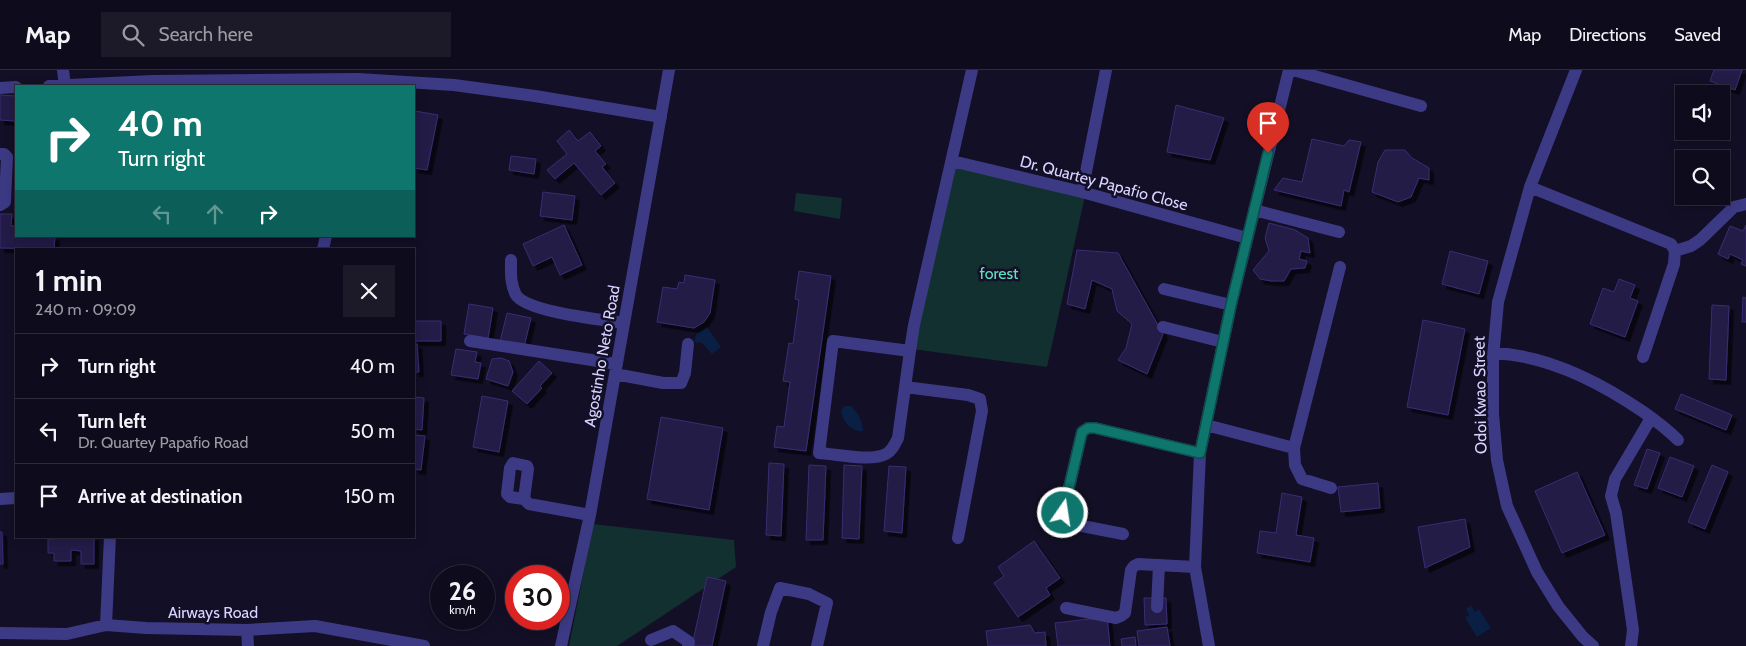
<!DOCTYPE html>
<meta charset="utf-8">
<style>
:root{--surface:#0e0b1c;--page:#1c1929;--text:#f1f3f6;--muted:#9b9ba3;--line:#2e2b3b}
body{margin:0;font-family:Cabin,sans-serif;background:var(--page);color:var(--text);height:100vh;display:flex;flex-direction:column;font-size:19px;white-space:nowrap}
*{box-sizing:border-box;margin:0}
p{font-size:16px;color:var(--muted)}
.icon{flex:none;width:28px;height:28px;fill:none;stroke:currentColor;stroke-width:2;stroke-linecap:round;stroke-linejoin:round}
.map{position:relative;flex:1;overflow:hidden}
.panel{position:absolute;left:15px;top:178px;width:400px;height:290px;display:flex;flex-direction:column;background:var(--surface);border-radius:0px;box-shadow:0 2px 12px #0003,0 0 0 1px var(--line)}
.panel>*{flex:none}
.top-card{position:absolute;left:15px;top:15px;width:400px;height:152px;border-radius:0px;box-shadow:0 2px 12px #0003,0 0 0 1px var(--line);background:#0f766e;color:#fff;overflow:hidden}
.tools{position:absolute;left:1675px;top:15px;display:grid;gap:10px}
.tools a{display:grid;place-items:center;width:55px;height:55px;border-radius:0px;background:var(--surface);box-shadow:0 2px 12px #0003,0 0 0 1px var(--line);font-size:25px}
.speed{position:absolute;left:430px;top:495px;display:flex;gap:10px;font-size:25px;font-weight:700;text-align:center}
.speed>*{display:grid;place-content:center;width:65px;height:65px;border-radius:50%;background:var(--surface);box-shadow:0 2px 12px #0003,0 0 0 1px var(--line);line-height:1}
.speed small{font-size:12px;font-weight:400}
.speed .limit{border:8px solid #d22;background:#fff;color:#111}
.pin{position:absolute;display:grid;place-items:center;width:42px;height:42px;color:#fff;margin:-51px -21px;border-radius:50% 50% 50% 0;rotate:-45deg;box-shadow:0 0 5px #0007}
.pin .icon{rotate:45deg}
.me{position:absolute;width:55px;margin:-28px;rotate:13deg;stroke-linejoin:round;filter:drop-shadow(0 0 4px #0008)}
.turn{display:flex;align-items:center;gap:18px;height:105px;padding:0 20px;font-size:22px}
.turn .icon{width:65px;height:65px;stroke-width:2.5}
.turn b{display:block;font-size:35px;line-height:42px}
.lanes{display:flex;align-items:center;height:48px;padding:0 20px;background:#0003;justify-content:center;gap:25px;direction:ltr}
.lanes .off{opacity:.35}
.round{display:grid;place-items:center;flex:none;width:52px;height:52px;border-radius:0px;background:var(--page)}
.headline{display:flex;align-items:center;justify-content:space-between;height:85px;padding:0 20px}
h1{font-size:30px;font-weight:700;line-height:38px}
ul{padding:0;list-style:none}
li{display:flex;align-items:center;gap:15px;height:65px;padding:0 20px;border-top:1px solid var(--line)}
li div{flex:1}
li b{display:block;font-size:19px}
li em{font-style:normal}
header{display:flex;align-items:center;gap:30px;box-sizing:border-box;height:70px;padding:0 25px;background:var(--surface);border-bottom:1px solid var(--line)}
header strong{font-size:24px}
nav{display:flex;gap:28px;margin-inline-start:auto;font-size:18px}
.search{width:350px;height:45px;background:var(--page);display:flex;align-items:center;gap:12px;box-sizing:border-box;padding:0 18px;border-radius:0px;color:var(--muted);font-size:19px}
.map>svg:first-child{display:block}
.green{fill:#12302f}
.water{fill:#0a1f44}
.building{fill:#241b47;stroke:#3b2d73;filter:url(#shadow)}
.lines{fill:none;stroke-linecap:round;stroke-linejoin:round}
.minor{stroke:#3d3a85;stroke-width:12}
.route-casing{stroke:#0a4d48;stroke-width:12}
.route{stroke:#0f766e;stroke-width:9}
.labels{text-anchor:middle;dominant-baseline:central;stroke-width:5;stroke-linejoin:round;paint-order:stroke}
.street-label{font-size:16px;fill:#d9d4ff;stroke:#130f26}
.park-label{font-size:16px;fill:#5fe0c0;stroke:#130f26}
</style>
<header>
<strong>Map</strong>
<div class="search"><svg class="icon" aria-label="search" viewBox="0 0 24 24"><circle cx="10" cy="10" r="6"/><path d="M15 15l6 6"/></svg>Search here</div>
<nav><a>Map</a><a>Directions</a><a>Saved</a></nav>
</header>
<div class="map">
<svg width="1746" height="576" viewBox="0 0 1746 576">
<defs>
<filter id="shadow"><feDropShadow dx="4.5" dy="4.5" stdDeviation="0" flood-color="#0009"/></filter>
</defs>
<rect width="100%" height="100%" fill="#130f26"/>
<path class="green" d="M 954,93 L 1085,126 L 1047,297 L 912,279 Z
M 796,123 L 842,128 L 840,149 L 794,141 Z
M 593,454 L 734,470 L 736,497 L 617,576 L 569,576 Z"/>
<path class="water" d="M 707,257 L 721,277 L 712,284 L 701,272 L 697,273 L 694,271 L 697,263 Z
M 845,336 L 851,336 C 858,343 863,351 863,361 C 851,362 842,351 841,340 Z
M 1471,535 L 1475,542 L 1479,539 L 1491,558 L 1477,567 L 1465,548 L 1469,545 L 1466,539 Z"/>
<path class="building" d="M 1714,0 L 1742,0 L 1735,20 L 1710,11 Z
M 0,25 L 16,26 L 16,51 L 0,50 Z
M 1176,35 L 1224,48 L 1210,90 L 1167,82 Z
M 415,41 L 438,45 L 427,100 L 414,98 Z
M 569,60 L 578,71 L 590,62 L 601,76 L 595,81 L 606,94 L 602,97 L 615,113 L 601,125 L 574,93 L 555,109 L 547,100 L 567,84 L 557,71 Z
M 1312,69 L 1344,76 L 1349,70 L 1361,72 L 1349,122 L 1344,120 L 1341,136 L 1274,120 L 1283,108 L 1302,112 Z
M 1385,80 L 1405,80 L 1412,88 L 1429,98 L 1429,110 L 1419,108 L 1411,127 L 1398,132 L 1372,122 L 1378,92 Z
M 511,86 L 536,89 L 534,104 L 509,100 Z
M 543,122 L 575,126 L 572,150 L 540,146 Z
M 0,144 L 12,144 L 11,156 L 16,156 L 16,166 L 55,166 L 54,179 L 0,178 Z
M 1269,153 L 1295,160 L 1308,168 L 1310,183 L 1301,181 L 1299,189 L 1307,191 L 1305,198 L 1291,199 L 1284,211 L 1271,211 L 1260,209 L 1253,200 L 1269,181 L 1265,168 Z
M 564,155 L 582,195 L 560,205 L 552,187 L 533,196 L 523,174 Z
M 1746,155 L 1746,196 L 1741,194 L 1743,190 L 1730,184 L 1728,189 L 1718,184 L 1730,156 L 1743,161 Z
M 1077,180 L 1118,183 L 1163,264 L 1147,304 L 1118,290 L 1126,278 L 1132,254 L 1117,241 L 1112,219 L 1092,210 L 1085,239 L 1067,234 Z
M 1450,181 L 1488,191 L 1479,224 L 1442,214 Z
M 799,201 L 831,206 L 806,381 L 774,377 L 777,356 L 784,357 L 790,312 L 783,311 L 789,273 L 793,274 L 799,230 L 795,229 Z
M 685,205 L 715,210 L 710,243 L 704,252 L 694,258 L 657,252 L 663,217 L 677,219 L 679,212 L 684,213 Z
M 1619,209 L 1635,215 L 1630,228 L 1638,231 L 1625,267 L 1590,254 L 1603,218 L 1614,222 Z
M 1743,227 L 1746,228 L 1746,252 L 1742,252 Z
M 469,234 L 493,238 L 488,268 L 464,264 Z
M 1712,235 L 1729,236 L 1726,310 L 1709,309 Z
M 507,243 L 531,248 L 524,277 L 500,272 Z
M 1423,250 L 1465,259 L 1448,345 L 1407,337 Z
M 414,251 L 441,251 L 441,271 L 414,271 Z
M 414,274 L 417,274 L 419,302 L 414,302 Z
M 456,279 L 477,282 L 475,292 L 481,293 L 478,309 L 451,305 Z
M 501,288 L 509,291 L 513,302 L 508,316 L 486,309 L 492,289 Z
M 539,291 L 552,303 L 540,316 L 542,318 L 527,334 L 512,321 Z
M 1681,324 L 1732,345 L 1726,360 L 1675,339 Z
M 482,326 L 508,331 L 499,382 L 473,377 Z
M 414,327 L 424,328 L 422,360 L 414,359 Z
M 661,347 L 723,358 L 709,440 L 647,429 Z
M 414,365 L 425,366 L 421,400 L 414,399 Z
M 1647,379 L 1660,383 L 1647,419 L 1634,415 Z
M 1670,387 L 1694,396 L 1682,427 L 1658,418 Z
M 769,393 L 784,394 L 781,466 L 766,465 Z
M 809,395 L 826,396 L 823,470 L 806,470 Z
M 844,395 L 862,396 L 859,469 L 842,468 Z
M 1712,395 L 1728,402 L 1705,459 L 1688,452 Z
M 889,396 L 906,397 L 902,463 L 884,461 Z
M 1577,402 L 1605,465 L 1562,483 L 1535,421 Z
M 1378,413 L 1380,438 L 1341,442 L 1338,417 Z
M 1282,423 L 1302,427 L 1296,465 L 1314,468 L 1310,492 L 1257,483 L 1260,461 L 1276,463 Z
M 1465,449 L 1470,477 L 1425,498 L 1418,457 Z
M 0,462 L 2,462 L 3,494 L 0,494 Z
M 94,466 L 94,494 L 81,494 L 81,481 L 71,480 L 71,491 L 54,491 L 54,483 L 48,483 L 48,469 L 54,469 L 54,466 Z
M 1034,471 L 1060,508 L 1046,518 L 1050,525 L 1018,547 L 994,513 L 1004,506 L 998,497 Z
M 707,507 L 726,511 L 712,576 L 692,576 Z
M 1144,528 L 1166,528 L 1167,554 L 1145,555 Z
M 1107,547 L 1110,576 L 1058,576 L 1055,553 Z
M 1030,555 L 1035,563 L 1045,562 L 1046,576 L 988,576 L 986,561 Z
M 1167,557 L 1170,576 L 1139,576 L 1137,561 Z
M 1135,567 L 1136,576 L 1122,576 L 1121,569 Z"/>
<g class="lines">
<path class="minor" d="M 63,0 L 65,16
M 1293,0 L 1421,36
M 1576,0 L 1530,117 L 1498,232 L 1493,287 L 1493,344 L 1497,390 L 1507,436 L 1537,502 L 1558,536 L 1583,567 L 1593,576
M 49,16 L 152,11 L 358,9 L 454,15 L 535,26 L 661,47
M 0,18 L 16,17
M 0,84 L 4,84 L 7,87 L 5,132 L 0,135
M 952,91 L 1082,122 L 1247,168
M 1530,117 L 1671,174 L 1675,181 L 1674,194 L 1643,287
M 1082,122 L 1106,0
M 1254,140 L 1339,162
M 323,179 L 326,166
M 1675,181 L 1691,176 L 1700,170 L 1734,137 L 1746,134
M 511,190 C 511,202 510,214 516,225 C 527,242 603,250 624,253
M 1164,219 L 1231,235
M 1163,257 L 1223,272
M 470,271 L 617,294
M 833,271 L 910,281 L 898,368 C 895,374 892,381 886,384 C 871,392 836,384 819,383 Z
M 910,281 L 914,255 L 972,0
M 1493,283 C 1547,285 1598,311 1642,341 C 1655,350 1667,359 1678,370
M 615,304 L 663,313 L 681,313 L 685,303 L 688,274
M 905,317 L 968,325 L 980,329 L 982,341 L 958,468
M 1206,355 L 1294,378
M 1331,418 L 1302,409 L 1295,395 L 1294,378 L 1340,197
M 0,429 L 16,428
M 524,429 L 510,427 L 507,424 L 510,398 L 513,393 L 527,396 L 528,399 L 524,429 L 529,434 L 590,445
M 1123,464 L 1072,454 L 1065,449 L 1063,443 L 1082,362 L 1088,358 L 1095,358 L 1200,383
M 1157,537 L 1159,495
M 1066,538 L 1116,548 L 1121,546 L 1125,543 L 1131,500 L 1134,496 L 1138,494 L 1195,497
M 106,555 L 110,466
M 247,560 L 248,576
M 0,563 L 67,564 L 106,555 L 146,558 L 247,560 L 315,556 L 424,576
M 651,570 L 673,561 L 689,572 L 688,576
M 561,576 L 590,445 L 669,0
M 763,576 L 771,542 L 780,518 L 809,524 L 827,533 L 817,576
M 1209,576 L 1195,497 L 1200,383 L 1231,235 L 1289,0
M 1631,576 L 1633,560 L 1616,443 L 1611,426 L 1615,409 L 1651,348"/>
</g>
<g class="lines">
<g class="route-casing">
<path id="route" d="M 1063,443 L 1082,362 L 1088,358 L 1095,358 L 1200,383 L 1231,235 L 1268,83"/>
</g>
<use href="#route" class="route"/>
</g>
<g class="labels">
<g class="street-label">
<text transform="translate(1104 113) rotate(15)">Dr. Quartey Papafio Close</text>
<text transform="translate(602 286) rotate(-80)">Agostinho Neto Road</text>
<text transform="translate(1480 325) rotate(-91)">Odoi Kwao Street</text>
<text x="213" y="542">Airways Road</text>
</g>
<g class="park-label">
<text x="999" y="203">forest</text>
</g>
</g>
</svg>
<div class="tools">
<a><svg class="icon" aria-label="sound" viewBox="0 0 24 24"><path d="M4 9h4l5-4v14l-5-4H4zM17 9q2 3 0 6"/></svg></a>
<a><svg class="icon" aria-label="search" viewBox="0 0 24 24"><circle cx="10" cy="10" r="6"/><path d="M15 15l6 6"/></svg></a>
</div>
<div class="speed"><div>26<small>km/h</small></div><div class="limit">30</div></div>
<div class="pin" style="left:1268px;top:83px;background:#d93025"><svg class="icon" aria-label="arrive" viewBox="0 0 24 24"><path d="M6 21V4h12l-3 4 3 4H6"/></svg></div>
<svg class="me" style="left:1063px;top:443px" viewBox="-20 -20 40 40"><circle r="17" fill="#0f766e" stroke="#fff" stroke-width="3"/><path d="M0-11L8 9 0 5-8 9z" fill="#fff"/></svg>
<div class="top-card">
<div class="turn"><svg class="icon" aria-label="right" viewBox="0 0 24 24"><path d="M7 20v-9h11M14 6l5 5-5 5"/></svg><div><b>40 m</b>Turn right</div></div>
<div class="lanes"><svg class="icon off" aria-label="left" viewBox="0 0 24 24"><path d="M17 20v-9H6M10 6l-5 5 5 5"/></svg><svg class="icon off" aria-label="ahead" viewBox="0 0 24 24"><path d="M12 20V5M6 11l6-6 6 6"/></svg><svg class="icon" aria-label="right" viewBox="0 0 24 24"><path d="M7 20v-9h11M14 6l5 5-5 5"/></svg></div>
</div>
<section class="panel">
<div class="headline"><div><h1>1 min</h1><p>240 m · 09:09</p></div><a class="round"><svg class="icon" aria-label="close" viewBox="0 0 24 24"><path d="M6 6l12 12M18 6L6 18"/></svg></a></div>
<ul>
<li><svg class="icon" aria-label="right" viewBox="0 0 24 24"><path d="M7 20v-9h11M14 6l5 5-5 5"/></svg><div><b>Turn right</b></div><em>40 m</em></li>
<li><svg class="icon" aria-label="left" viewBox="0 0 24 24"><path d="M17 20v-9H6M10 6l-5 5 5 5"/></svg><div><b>Turn left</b><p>Dr. Quartey Papafio Road</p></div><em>50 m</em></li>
<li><svg class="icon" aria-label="arrive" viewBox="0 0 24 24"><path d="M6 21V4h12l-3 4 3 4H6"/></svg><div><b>Arrive at destination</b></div><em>150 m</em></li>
</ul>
</section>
</div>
